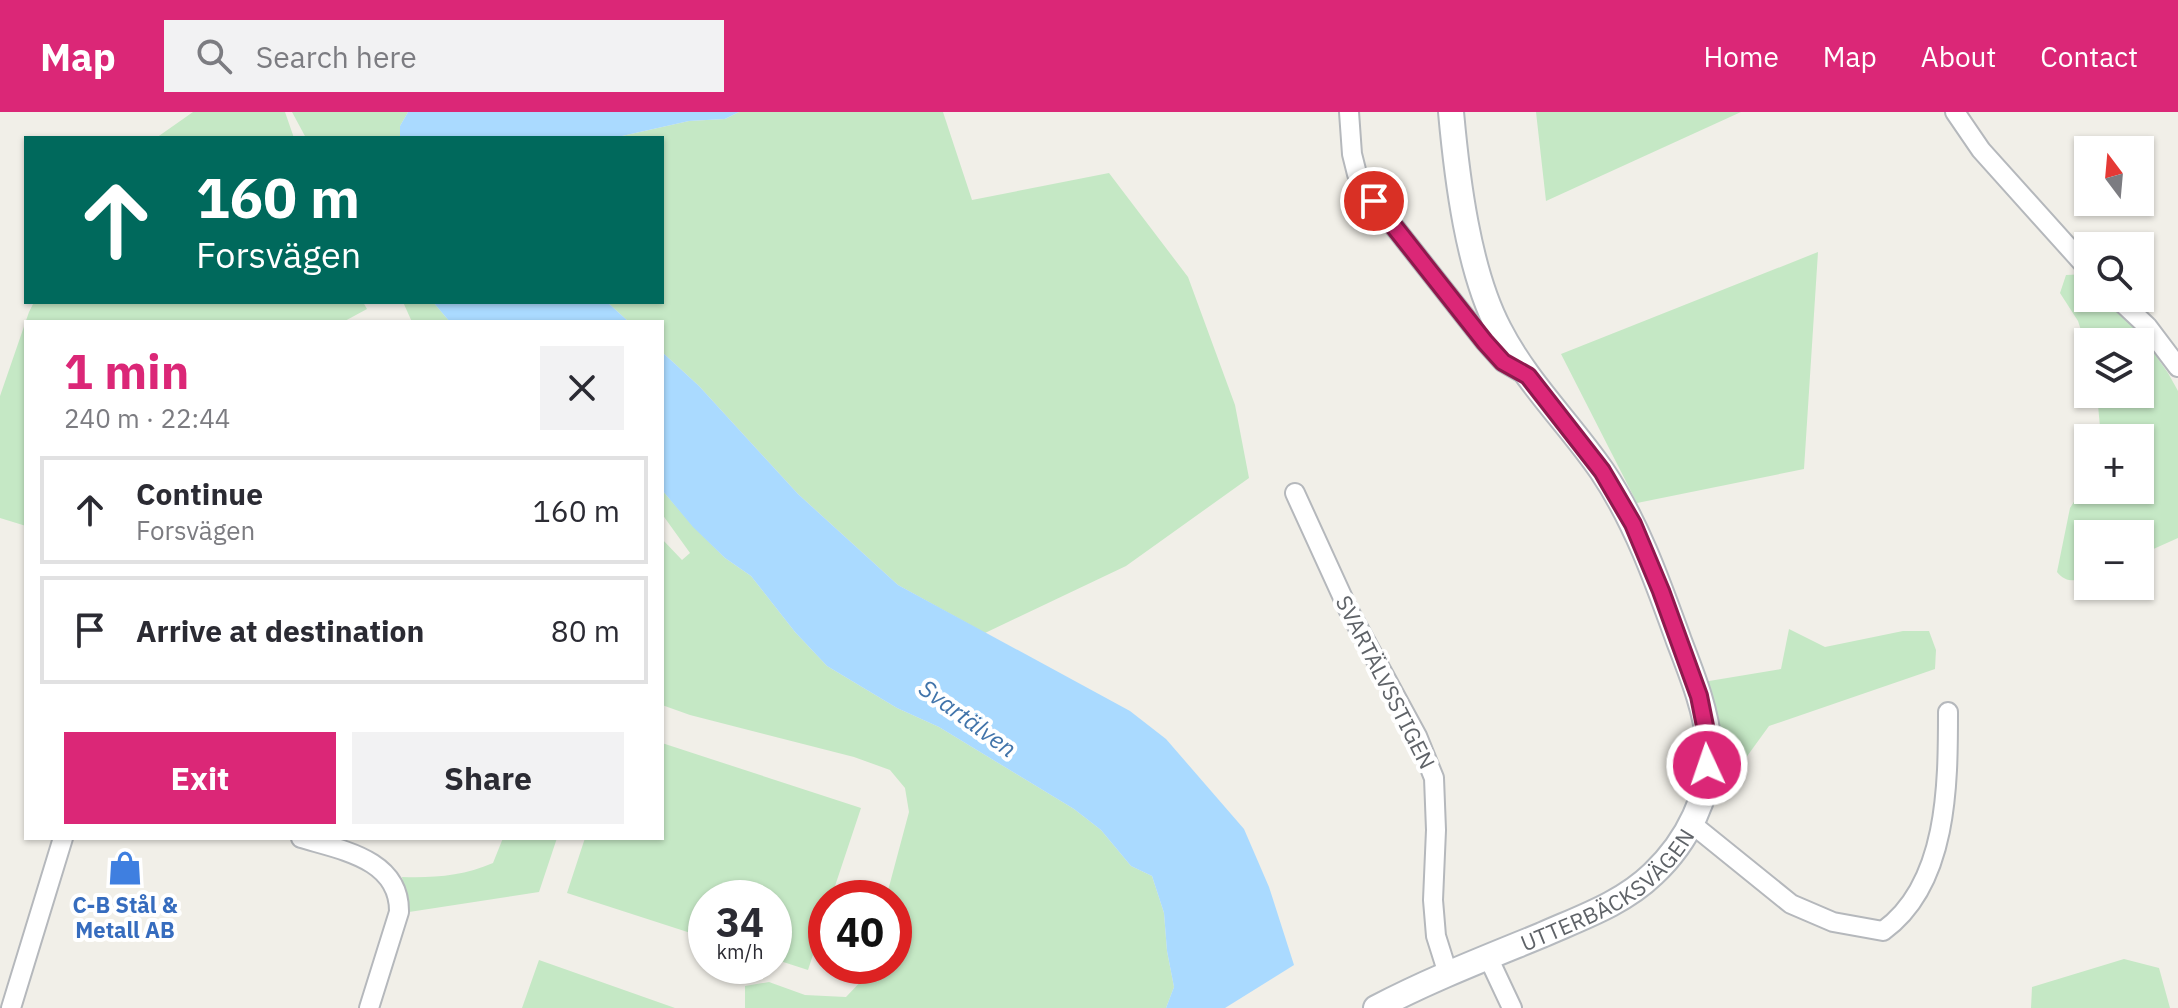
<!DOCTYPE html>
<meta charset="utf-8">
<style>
:root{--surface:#fff;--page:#f2f2f3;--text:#2b2b33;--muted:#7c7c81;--line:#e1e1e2;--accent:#db2777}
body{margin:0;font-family:"IBM Plex Sans",sans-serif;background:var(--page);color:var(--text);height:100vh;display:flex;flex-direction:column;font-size:30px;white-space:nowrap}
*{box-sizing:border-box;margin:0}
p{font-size:26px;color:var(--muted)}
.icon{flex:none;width:44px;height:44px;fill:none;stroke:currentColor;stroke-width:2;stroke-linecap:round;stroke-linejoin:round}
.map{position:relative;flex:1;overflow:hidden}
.sheet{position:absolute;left:24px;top:208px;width:640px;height:520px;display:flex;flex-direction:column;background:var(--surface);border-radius:0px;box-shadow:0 2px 6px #0004}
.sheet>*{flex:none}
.banner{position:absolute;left:24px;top:24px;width:640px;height:168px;border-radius:0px;box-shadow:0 2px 6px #0004;background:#00695c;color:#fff;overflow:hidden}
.needle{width:52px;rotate:344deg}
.buttons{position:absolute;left:2074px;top:24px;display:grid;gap:16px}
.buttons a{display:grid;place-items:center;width:80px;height:80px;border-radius:0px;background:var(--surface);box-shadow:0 2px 6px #0004;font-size:40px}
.speed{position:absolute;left:688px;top:768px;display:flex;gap:16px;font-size:40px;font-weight:700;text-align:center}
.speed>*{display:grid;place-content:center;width:104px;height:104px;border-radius:50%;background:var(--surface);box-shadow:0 2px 6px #0004;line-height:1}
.speed small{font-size:20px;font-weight:400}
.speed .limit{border:12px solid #d22;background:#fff;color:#111}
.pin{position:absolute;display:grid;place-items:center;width:68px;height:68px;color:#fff;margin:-34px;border:4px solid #fff;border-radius:50%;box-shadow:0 2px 8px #0007}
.me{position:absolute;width:88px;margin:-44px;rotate:357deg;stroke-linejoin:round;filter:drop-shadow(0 0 6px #0008)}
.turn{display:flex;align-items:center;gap:28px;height:168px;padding:0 40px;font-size:36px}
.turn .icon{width:104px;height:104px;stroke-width:2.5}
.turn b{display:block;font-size:56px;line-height:68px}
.round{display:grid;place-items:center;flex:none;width:84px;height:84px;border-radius:0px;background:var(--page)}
.overview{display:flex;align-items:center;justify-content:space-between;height:136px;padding:0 40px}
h1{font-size:48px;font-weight:800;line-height:60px;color:var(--accent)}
.primary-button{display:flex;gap:16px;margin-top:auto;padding:16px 40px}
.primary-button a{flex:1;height:92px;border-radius:0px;background:var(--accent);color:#fff;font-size:32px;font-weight:800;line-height:92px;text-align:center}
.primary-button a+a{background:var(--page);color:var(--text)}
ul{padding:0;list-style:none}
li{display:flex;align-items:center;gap:24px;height:108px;margin:0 16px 12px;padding:0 24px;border:4px solid var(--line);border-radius:0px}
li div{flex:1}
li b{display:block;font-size:30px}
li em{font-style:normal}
header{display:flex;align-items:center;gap:48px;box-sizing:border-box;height:112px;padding:0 40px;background:var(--accent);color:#fff}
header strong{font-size:38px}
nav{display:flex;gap:44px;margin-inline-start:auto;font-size:28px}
.search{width:560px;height:72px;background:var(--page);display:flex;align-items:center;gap:20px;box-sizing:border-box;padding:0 28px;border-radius:0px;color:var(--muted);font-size:30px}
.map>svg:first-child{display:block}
.green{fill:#c5e8c5}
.water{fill:#aadaff}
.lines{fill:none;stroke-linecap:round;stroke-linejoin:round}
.street-casing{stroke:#b5b8bc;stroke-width:22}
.secondary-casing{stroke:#b6babf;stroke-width:28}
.street{stroke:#fff;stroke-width:18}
.secondary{stroke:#fff;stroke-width:24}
.route-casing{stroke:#8e194d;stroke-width:20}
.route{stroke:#db2777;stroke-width:14}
.labels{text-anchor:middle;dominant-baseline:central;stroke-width:8;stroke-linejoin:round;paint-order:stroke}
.street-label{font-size:22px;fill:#5f6368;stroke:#fff}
.shop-label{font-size:22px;font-weight:bold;fill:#366cbe;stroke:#fff}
.water-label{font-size:24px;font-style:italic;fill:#4174aa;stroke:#fff}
</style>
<header>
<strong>Map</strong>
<div class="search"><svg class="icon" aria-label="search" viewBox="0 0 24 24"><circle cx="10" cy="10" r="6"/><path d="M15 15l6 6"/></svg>Search here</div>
<nav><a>Home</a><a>Map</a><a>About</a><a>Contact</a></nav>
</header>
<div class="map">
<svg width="2178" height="896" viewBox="0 0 2178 896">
<rect width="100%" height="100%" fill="#f1efe8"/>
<path class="green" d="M 193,0 L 285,0 L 294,26 L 156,26 Z
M 292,0 L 408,0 L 400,14 L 400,26 L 306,26 Z
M 739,0 L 943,0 L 972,88 L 1109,61 L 1188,165 L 1235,293 L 1249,366 L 1126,454 L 985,521 L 898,473 L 798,382 L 699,274 L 662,240 L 662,210 L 629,210 L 607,190 L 662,190 L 662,26 L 613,26 L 689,9 L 725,7 Z
M 1536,0 L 1741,0 L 1546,89 Z
M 1818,140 L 1804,357 L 1637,391 L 1561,242 Z
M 2088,162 L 2088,186 L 2112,186 L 2121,194 L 2168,261 L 2178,279 L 2178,426 L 2140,443 L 2140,422 L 2088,422 L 2088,466 C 2075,469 2066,471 2057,460 L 2070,396 L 2088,368 L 2088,378 L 2140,378 L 2140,326 L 2101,326 L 2097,282 L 2140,282 L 2140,230 L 2088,230 L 2088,240 L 2078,209 L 2060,181 L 2066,163 Z
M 34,190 L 363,190 L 367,197 L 343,210 L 26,210 L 26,414 L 0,406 L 0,284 L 29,200 Z
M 403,190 L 433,190 L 450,210 L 412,210 Z
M 662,378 L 693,414 L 725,446 L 751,464 L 795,520 L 827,554 L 897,596 L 939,615 L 1074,697 L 1101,718 L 1131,754 L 1152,764 L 1164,801 L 1167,839 L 1174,875 L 1166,896 L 745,896 L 745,874 L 769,870 L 805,883 L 846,885 L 865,865 L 872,854 L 894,854 L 894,786 L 886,786 L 909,700 L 905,676 L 890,658 L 854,645 L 690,603 L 662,593 L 662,427 L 682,448 L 690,441 L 662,402 Z
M 1789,517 L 1825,535 L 1903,519 L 1929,519 L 1936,538 L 1935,557 L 1769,614 L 1724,676 L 1708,668 L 1697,571 L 1781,557 Z
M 662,631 L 861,696 L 831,786 L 826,786 L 826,803 L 808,858 L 774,847 L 774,786 L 706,786 L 706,826 L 567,781 L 585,726 L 662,726 Z
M 503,726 L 557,726 L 539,780 L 409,800 L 402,765 C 434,766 463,764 493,751 Z
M 2124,847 L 2159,856 L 2170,896 L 2031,896 L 2032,875 Z
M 539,848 L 675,896 L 522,896 Z"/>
<path class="water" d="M 408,0 L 739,0 L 725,7 L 689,9 L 613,26 L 400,26 L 400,14 Z
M 433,190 L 607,190 L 629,210 L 450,210 Z
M 662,240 L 699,274 L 798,382 L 898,473 L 1130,599 L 1166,627 L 1244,717 L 1269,775 L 1294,853 L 1225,896 L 1166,896 L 1174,875 L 1167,839 L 1164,801 L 1152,764 L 1131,754 L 1101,718 L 1074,697 L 939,615 L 897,596 L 827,554 L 795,520 L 751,464 L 725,446 L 693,415 L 662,378 Z"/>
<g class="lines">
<g class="street-casing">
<path id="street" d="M 1349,0 L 1352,42 L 1357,62 L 1374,89 L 1485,230 L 1503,250 L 1524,262
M 1955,0 L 1981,38 L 2088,157
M 2117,186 L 2147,214 L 2178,255
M 1295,381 L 1348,497 L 1417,624 L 1434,666 L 1436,718 L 1433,788 L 1436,824 L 1448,862
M 1692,712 L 1791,792 L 1833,810 L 1883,819 C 1948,772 1948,673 1948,600
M 301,726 C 341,738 400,747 399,800 L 369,896
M 1488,845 L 1512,896
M 11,896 L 63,726"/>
</g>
<g class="secondary-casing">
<g id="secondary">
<path id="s1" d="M 1376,896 C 1429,868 1486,846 1542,823 C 1580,806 1622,792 1653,762 C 1687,730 1712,682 1709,633 C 1706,597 1692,563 1679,529 C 1658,471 1637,411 1602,359 C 1569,311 1526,270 1499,217 C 1468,158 1457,66 1451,0"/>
</g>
</g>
<use href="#street" class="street"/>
<use href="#secondary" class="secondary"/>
</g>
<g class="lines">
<g class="route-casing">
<path id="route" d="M 1374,89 L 1485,230 L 1503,250 L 1528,264 L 1602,359 L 1633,412 L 1661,479 L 1699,584 L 1709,634 L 1707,653"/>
</g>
<use href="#route" class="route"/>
</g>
<defs>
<g id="shop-bare" transform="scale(2.76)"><path d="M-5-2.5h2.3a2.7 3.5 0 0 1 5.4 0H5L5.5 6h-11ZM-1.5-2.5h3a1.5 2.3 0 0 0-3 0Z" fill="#3f7fe0" stroke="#fff" stroke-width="2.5" paint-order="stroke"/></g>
</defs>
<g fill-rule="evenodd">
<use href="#shop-bare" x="125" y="756"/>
</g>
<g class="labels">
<g class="street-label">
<text transform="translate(1386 570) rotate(63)">SVARTÄLVSSTIGEN</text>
<text stroke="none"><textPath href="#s1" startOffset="262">UTTERBÄCKSVÄGEN</textPath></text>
</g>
<g class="shop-label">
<text x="125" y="792">C-B Stål &amp;<tspan x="125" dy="25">Metall AB</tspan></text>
</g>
<g class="water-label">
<text transform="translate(968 606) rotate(36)">Svartälven</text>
</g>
</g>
</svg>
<div class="buttons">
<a><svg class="needle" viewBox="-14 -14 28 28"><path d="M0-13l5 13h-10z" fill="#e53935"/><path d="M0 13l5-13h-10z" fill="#7c7c81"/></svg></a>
<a><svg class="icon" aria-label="search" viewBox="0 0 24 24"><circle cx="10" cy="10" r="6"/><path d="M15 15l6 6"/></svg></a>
<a><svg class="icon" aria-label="layers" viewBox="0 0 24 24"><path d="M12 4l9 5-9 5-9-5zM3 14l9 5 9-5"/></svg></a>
<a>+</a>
<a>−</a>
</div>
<div class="speed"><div>34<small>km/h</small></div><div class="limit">40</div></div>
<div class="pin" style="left:1374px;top:89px;background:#d93025"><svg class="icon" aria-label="arrive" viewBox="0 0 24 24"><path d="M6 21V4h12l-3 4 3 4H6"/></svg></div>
<svg class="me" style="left:1707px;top:653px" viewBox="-20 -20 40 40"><circle r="17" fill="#db2777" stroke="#fff" stroke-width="3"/><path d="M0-11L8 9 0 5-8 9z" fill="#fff"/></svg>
<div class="banner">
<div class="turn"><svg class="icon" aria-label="ahead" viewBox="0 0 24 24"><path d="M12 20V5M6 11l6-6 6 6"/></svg><div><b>160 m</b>Forsvägen</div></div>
</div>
<section class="sheet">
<div class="overview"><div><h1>1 min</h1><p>240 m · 22:44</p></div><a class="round"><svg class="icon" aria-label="close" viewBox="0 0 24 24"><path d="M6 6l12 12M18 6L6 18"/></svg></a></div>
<ul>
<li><svg class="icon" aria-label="ahead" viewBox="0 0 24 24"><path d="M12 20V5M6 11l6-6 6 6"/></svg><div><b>Continue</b><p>Forsvägen</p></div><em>160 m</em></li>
<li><svg class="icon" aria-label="arrive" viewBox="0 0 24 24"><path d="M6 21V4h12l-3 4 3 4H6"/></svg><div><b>Arrive at destination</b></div><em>80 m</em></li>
</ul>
<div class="primary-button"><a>Exit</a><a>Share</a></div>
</section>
</div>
